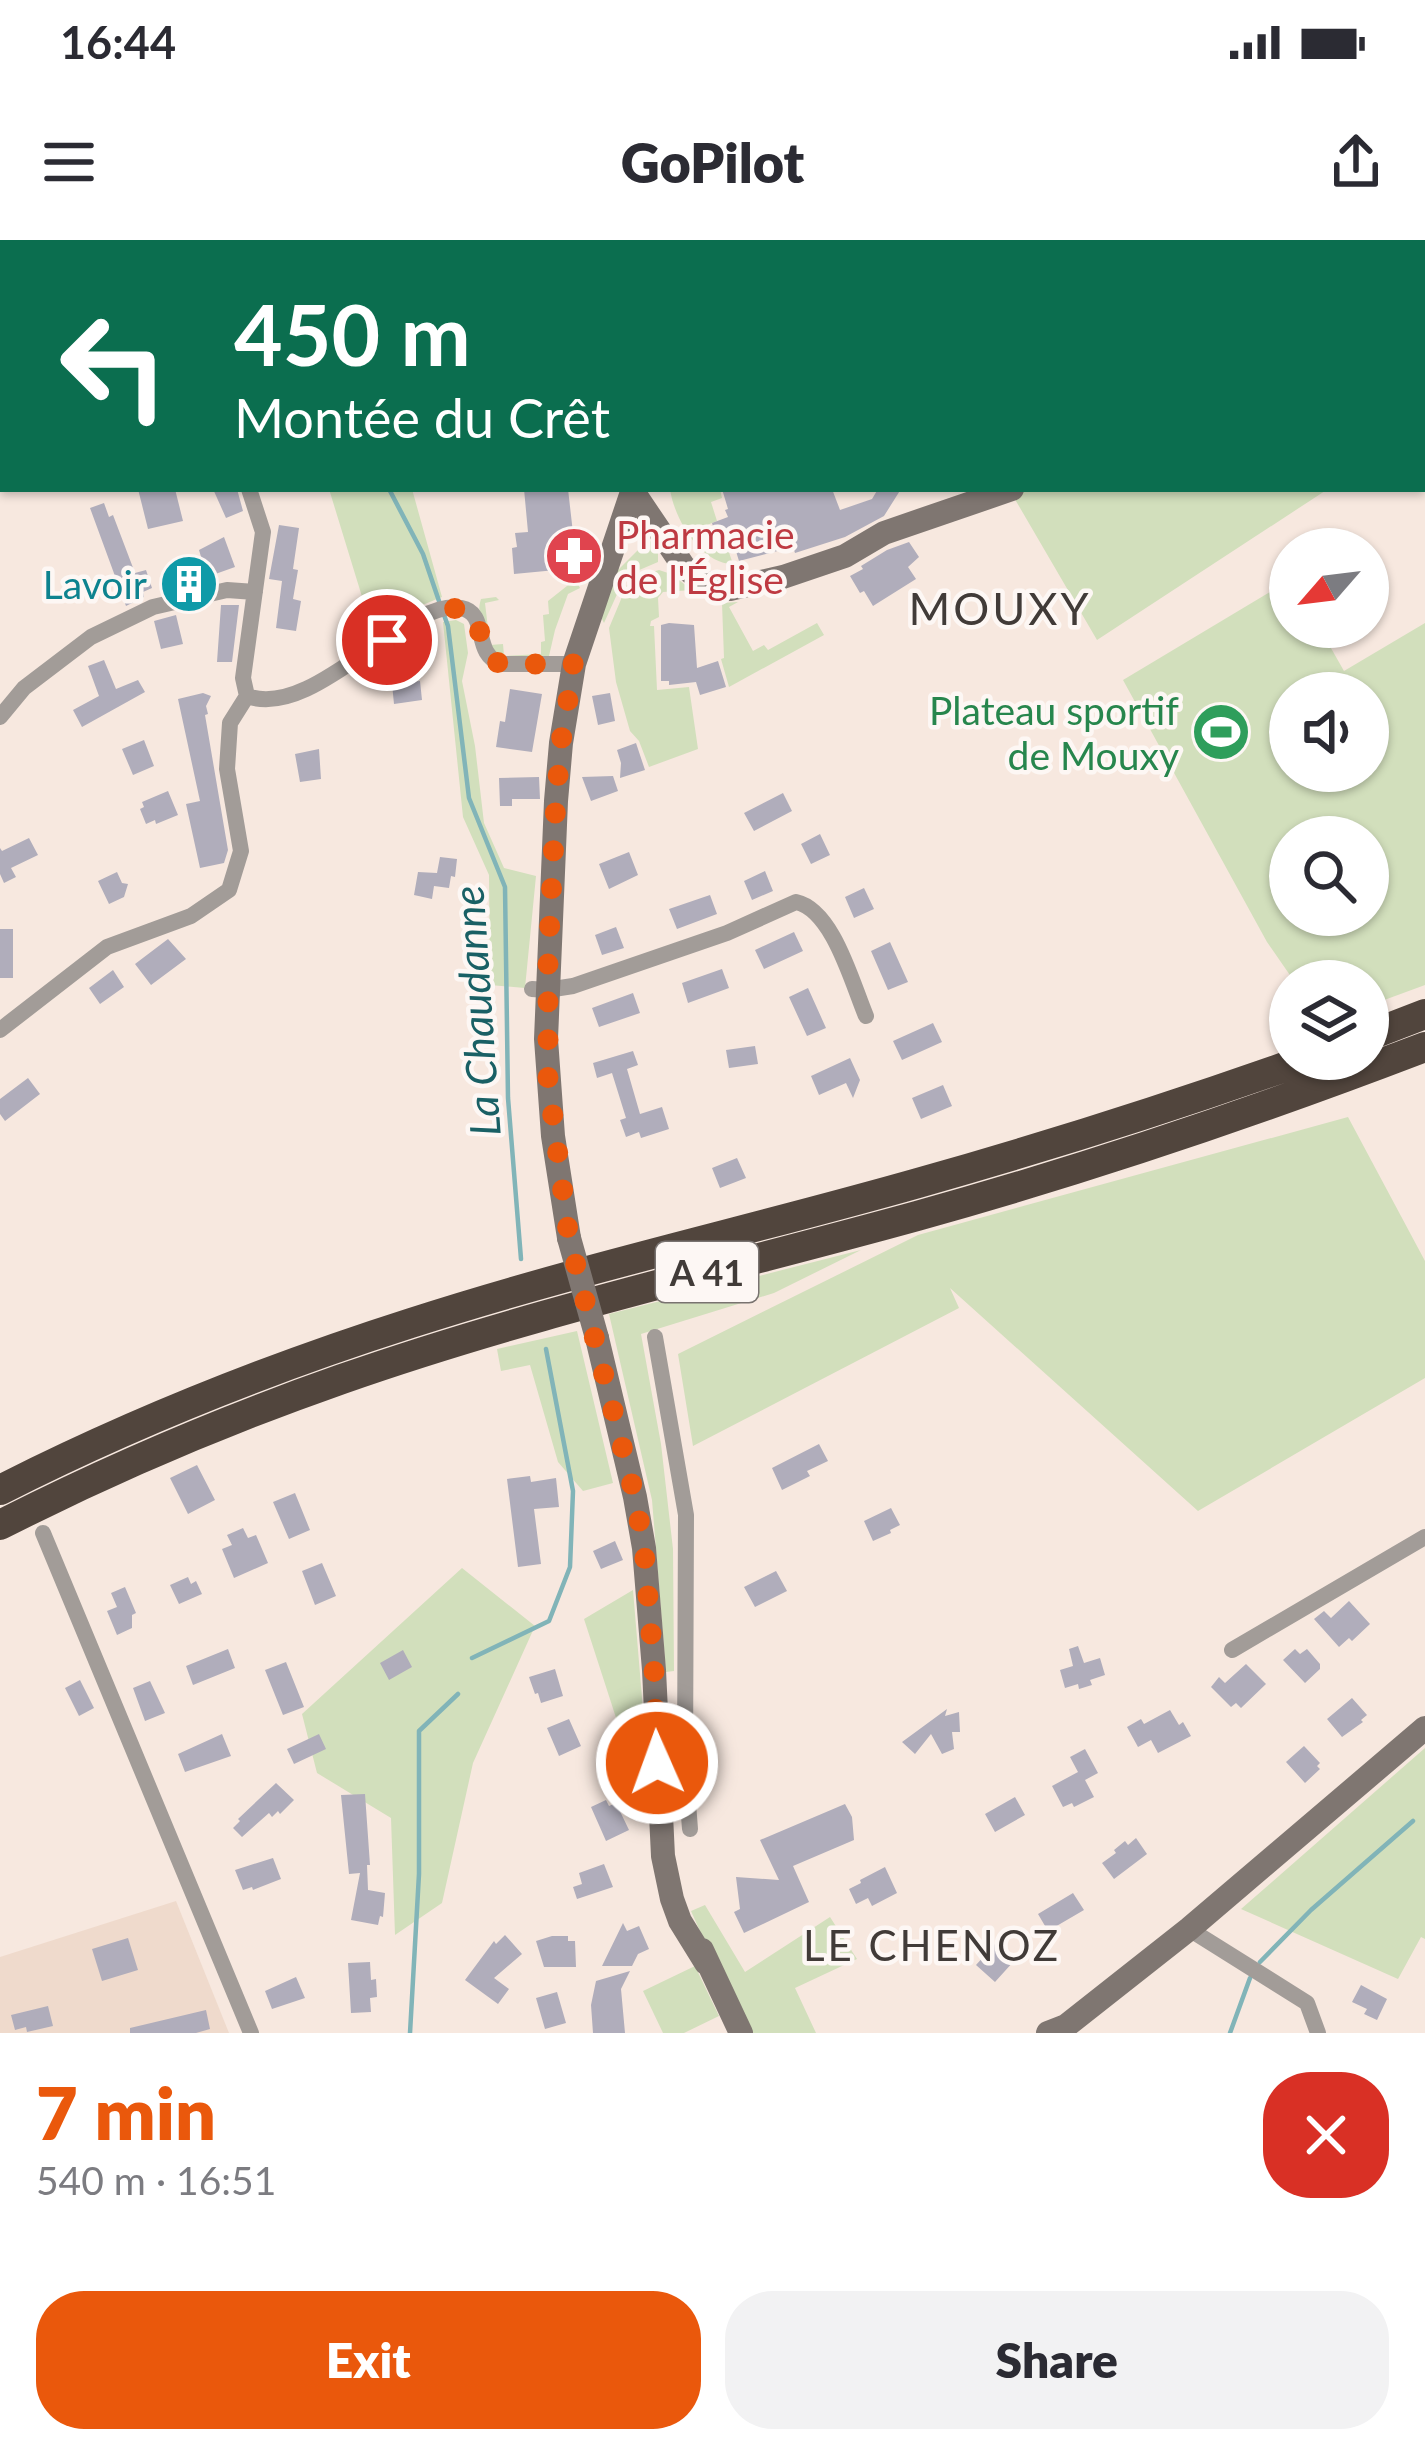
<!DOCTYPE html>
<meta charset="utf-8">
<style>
:root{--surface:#fff;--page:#f2f2f3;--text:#2b2b33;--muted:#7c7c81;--accent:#ea580c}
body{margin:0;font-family:Lato,sans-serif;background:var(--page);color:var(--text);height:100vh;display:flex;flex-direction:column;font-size:45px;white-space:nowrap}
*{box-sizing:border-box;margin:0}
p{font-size:39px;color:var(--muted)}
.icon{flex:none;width:66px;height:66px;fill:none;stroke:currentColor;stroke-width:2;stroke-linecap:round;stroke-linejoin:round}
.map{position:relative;height:1793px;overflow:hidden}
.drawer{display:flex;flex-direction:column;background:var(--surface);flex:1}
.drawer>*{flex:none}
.guide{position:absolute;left:0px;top:0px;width:1425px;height:252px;box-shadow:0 3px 9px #0004;background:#0b6e4f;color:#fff;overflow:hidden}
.needle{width:78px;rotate:242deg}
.tools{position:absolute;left:1269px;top:288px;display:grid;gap:24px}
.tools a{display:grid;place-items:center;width:120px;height:120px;border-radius:50%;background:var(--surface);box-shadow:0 3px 9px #0004;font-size:60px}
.pin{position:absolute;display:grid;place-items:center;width:102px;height:102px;color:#fff;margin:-51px;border:6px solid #fff;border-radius:50%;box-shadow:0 3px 12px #0007}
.me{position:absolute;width:132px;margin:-66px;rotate:358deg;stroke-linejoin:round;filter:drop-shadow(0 0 9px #0008)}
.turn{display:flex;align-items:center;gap:42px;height:252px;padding:0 36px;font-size:54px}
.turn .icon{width:156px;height:156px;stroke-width:2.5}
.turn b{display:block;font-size:84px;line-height:102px}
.round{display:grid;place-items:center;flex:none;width:126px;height:126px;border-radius:48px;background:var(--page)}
.overview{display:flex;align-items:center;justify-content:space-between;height:204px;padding:0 36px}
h1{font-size:72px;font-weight:800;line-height:90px;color:var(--accent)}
.action{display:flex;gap:24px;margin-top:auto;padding:24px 36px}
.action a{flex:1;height:138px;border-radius:48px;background:var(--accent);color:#fff;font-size:48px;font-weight:800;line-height:138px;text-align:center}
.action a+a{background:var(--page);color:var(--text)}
.status{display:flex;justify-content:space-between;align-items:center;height:84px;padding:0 60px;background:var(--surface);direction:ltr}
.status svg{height:33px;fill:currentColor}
header{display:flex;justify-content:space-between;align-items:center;height:156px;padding:0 36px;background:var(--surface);font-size:54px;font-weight:800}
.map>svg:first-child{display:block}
.built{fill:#efdacc}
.green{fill:#d2dfbc;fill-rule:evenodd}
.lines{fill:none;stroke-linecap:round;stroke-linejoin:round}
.stream{stroke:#81b4b8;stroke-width:4.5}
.building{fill:#b0adbb}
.street{stroke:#a29c98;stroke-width:16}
.secondary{stroke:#7f7671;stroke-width:24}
.highway{stroke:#51453d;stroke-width:30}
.secondary-bridge{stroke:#7f7671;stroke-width:24}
.route{stroke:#ea580c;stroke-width:21;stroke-dasharray:0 37.8}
.labels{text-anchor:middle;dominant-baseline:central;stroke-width:9;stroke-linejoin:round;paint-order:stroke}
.shield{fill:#fdf7f4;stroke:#797370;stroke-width:3}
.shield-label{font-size:36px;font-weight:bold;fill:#413b38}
.health-label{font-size:39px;fill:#be3a42;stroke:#fdf7f4;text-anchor:start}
.culture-label{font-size:39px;fill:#0d838f;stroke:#fdf7f4;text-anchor:end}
.leisure-label{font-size:39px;fill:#27864d;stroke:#fdf7f4;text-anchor:end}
.water-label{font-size:42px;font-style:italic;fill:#196065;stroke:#fdf7f4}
.neighbourhood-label{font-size:42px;letter-spacing:3px;fill:#413b38;stroke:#fdf7f4}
.quarter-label{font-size:45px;letter-spacing:3px;fill:#413b38;stroke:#fdf7f4}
</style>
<div class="status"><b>16:44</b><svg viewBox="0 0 49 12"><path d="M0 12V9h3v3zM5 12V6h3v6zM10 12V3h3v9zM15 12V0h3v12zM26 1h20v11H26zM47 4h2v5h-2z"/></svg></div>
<header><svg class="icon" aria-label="menu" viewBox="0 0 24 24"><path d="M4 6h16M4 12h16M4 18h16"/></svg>GoPilot<svg class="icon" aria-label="share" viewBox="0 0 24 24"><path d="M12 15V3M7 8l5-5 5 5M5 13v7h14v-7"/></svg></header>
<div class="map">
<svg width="1425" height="1793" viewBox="0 0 1425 1793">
<rect width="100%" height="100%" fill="#f7e8df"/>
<path class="built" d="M 176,1661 L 229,1793 L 0,1793 L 0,1717 Z"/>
<path class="green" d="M 1040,0 L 1425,0 L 1425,119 L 1422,120 L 1422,3 L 1042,3 Z
M 329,249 L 412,249 L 442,357 L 371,386 Z
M 670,249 L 720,249 L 722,258 L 711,262 L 717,281 L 707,285 L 710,292 L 714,291 L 716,297 L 723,295 L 733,324 C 700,324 674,278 670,249 Z
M 1009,249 L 1328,249 L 1097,400 Z
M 649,299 L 658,313 L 658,322 L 637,331 L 623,341 L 604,383 L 601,377 L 611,337 Z
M 659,330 L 671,334 L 692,350 L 663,352 L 658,358 L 659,377 L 651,381 L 650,386 L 654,386 L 657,450 L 689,447 L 698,509 L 649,527 L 639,501 L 630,491 L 616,442 L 609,388 L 627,345 L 637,337 Z
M 1290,340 L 1290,387 L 1319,387 L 1344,431 L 1425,383 L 1425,745 L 1368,766 L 1368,741 L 1294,741 L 1267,702 L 1123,440 ZM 1290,453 L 1368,453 L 1368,531 L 1290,531 ZM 1290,597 L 1368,597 L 1368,675 L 1290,675 Z
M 572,342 L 577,342 L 580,348 L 568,354 L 555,390 L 549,416 C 516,418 491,430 483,389 C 481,377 477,371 481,359 L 496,357 L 499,360 L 485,363 L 490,405 L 503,404 L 504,416 L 541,414 L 541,402 L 545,401 L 543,375 L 549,374 L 548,361 Z
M 738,362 L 729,367 L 753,411 L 764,405 L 768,410 L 817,383 L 824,395 L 729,447 L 721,419 L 724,418 L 722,363 Z
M 456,380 L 464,384 L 468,413 L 462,441 L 475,506 L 484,583 L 504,628 L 536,636 L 525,748 L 490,745 L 489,635 L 463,577 L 443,382 Z
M 1348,877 L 1425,1021 L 1425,1138 L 1198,1271 L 950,1048 L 959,1068 L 693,1206 L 678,1114 L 918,995 Z
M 861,1010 L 774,1053 L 641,1094 L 661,1204 L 673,1309 L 674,1431 L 666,1432 L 652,1260 L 609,1074 Z
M 577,1091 L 613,1243 L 583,1251 L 558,1222 L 530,1125 L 501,1131 L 497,1109 Z
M 462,1328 L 535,1386 L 473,1523 L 442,1663 L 395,1695 L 391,1578 L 317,1533 L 302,1474 Z
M 633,1350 L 644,1482 L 620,1490 L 584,1379 Z
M 1425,1508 L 1425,1699 L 1421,1697 L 1398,1739 L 1241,1669 Z
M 705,1665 L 745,1732 L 830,1677 L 857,1719 L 795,1748 L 816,1793 L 739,1793 L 742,1785 L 691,1671 Z
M 695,1726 L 719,1776 L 684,1793 L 663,1793 L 643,1751 Z"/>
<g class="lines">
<path class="stream" d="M 354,3 L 359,0
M 389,249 L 423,314 L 440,364
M 444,375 L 448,386 L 469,558 L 505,647 L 508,858 L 521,1019
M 472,1418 L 549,1381 L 570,1327 L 573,1251 L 546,1109
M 1260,1722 L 1311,1670 L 1413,1581
M 410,1793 L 419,1634 L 419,1491 L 458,1454
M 1230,1793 L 1250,1738"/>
</g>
<path class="building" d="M 138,249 L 175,249 L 183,281 L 148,289 Z
M 213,249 L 237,249 L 243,271 L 226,278 Z
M 524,249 L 568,249 L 577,328 L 514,334 L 512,308 L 517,307 L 515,293 L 528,292 Z
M 722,249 L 832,249 L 840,270 L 872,259 L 878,249 L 901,249 L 884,276 L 845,297 L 795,313 L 793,307 L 739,321 L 730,292 L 716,297 L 712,283 L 728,277 L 725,270 L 728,269 Z
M 104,263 L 109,277 L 113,275 L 135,333 L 146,330 L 152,348 L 143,352 L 144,357 L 126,366 L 90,268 Z
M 279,285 L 299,288 L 293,329 L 298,330 L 293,359 L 301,361 L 296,391 L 276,388 L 282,341 L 269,339 Z
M 224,297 L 235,327 L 207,337 L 199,310 Z
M 909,302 L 919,317 L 908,327 L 916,339 L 873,366 L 864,351 L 860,353 L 850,336 L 863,329 L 861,326 L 887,310 Z
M 221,365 L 239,365 L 232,422 L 217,422 Z
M 176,375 L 183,404 L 161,409 L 154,381 Z
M 669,383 L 694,385 L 697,428 L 718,421 L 726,447 L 700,455 L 696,442 L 669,445 L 669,441 L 661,441 L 661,385 Z
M 104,420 L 116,449 L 138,440 L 145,452 L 82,487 L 73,470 L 99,456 L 88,426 Z
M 420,441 L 422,460 L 394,464 L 392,444 Z
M 510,449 L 542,454 L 532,512 L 496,507 L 500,481 L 505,482 Z
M 203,453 L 211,456 L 206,466 L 208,474 L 205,475 L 228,610 L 224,623 L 200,628 L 186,564 L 200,561 L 178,459 Z
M 610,453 L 615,481 L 598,485 L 592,456 Z
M 144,500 L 154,526 L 133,535 L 122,509 Z
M 636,503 L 645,530 L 620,538 L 621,523 L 617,510 Z
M 319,509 L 321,539 L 300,542 L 295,514 Z
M 613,536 L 618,551 L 591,561 L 582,537 Z
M 539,537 L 540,559 L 512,559 L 512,566 L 500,566 L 499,538 Z
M 168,551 L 178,575 L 156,584 L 155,580 L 146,584 L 140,569 L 144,567 L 142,562 Z
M 783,553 L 792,571 L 754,591 L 744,573 Z
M 820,594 L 830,615 L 811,624 L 801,604 Z
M 29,598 L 38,615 L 11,628 L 16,637 L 4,643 L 0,634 L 0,608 L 2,611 Z
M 629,612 L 638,635 L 609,649 L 599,624 Z
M 440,617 L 457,619 L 455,637 L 451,636 L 449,648 L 434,646 L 432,659 L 414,655 L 418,632 L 437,633 Z
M 765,631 L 773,651 L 752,660 L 744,641 Z
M 117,632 L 122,643 L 128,644 L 124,657 L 109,664 L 98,641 Z
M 864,648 L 874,669 L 854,678 L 845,657 Z
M 710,655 L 717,674 L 677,689 L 669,669 Z
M 616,687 L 624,708 L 602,715 L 595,695 Z
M 0,689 L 13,689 L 13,738 L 0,738 Z
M 794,692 L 803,711 L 764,729 L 755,710 Z
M 168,699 L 186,719 L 151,745 L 135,724 Z
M 890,702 L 908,742 L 888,750 L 871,711 Z
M 722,729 L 729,748 L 688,763 L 682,743 Z
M 113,730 L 124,747 L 100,764 L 89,748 Z
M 808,748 L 826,788 L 807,796 L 789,757 Z
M 633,753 L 640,773 L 599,787 L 592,768 Z
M 933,783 L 942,802 L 902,820 L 893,801 Z
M 755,806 L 758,824 L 729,828 L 726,810 Z
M 633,811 L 638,825 L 627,829 L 640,874 L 662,867 L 669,889 L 641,898 L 639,892 L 626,897 L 620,880 L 626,878 L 612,833 L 597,838 L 593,823 Z
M 850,818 L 860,840 L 853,858 L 846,843 L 819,855 L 811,836 Z
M 28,838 L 40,854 L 5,881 L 0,874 L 0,859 Z
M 943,845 L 952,866 L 921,879 L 912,858 Z
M 737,918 L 746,938 L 720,948 L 712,928 Z
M 819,1204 L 828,1221 L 807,1231 L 810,1236 L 782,1250 L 772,1228 Z
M 197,1225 L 215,1260 L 188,1274 L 170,1238 Z
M 530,1236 L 531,1242 L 556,1238 L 559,1267 L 534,1269 L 541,1324 L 518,1327 L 507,1239 Z
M 295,1253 L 310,1290 L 289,1299 L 273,1262 Z
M 891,1268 L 900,1285 L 890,1290 L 891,1293 L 873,1301 L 864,1281 Z
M 243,1288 L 248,1298 L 256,1295 L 268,1323 L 234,1338 L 222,1309 L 232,1305 L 227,1295 Z
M 615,1301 L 623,1320 L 601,1329 L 593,1311 Z
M 322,1323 L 336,1356 L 315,1365 L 302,1331 Z
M 776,1331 L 787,1351 L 755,1367 L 744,1347 Z
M 188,1337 L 191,1344 L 196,1341 L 202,1354 L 179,1364 L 170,1345 Z
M 125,1347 L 136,1373 L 132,1375 L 132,1388 L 117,1395 L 107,1371 L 117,1367 L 111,1353 Z
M 1349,1361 L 1370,1384 L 1352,1401 L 1349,1398 L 1339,1407 L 1314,1379 L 1324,1371 L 1331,1378 Z
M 1078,1406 L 1084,1423 L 1100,1418 L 1105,1435 L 1090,1440 L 1092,1445 L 1079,1449 L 1078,1444 L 1065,1448 L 1060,1430 L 1073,1426 L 1069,1409 Z
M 228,1409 L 235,1428 L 193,1445 L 186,1426 Z
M 1295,1409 L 1300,1414 L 1307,1409 L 1320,1424 L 1320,1429 L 1305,1443 L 1283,1420 Z
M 403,1410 L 412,1427 L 389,1440 L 380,1423 Z
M 286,1422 L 304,1467 L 283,1475 L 265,1430 Z
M 1246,1424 L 1266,1444 L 1241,1468 L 1236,1463 L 1231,1467 L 1211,1447 L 1219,1437 L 1225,1443 Z
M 555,1429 L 563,1456 L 541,1463 L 538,1453 L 535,1454 L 529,1437 Z
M 80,1440 L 94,1468 L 79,1476 L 65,1448 Z
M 150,1441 L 165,1473 L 145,1481 L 133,1448 Z
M 1352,1458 L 1367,1475 L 1361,1480 L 1363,1482 L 1342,1497 L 1327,1479 Z
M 947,1469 L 945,1476 L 959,1472 L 960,1492 L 952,1492 L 954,1509 L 942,1514 L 931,1494 L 915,1514 L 902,1502 Z
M 1170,1470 L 1179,1485 L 1183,1482 L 1191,1496 L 1158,1513 L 1151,1500 L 1138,1507 L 1127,1487 L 1141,1479 L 1144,1484 Z
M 569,1479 L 581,1506 L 559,1516 L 547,1488 Z
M 222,1494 L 231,1516 L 185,1532 L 178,1514 Z
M 319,1494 L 326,1509 L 294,1524 L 287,1509 Z
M 1304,1506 L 1320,1523 L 1317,1526 L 1320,1529 L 1305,1543 L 1286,1522 Z
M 1085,1509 L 1098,1533 L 1085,1540 L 1094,1557 L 1074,1567 L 1072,1563 L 1063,1567 L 1052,1546 L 1078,1532 L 1070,1517 Z
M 276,1543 L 294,1560 L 280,1574 L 278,1571 L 272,1577 L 269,1573 L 242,1597 L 233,1588 L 240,1581 L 238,1579 Z
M 365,1554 L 370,1625 L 367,1625 L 368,1650 L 385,1653 L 383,1677 L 380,1676 L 378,1685 L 351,1680 L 360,1633 L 349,1634 L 341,1555 Z
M 1015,1557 L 1025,1575 L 995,1592 L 985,1574 Z
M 606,1560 L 609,1566 L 616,1563 L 629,1590 L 606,1601 L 591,1567 Z
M 845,1564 L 852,1577 L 854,1600 L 793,1626 L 809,1662 L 744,1693 L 734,1672 L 740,1669 L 736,1637 L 779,1640 L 760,1600 Z
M 1136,1598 L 1147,1614 L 1114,1639 L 1102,1623 L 1116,1613 L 1114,1610 L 1125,1601 L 1128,1605 Z
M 273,1618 L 281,1639 L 253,1650 L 252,1647 L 243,1650 L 235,1630 Z
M 604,1624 L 613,1647 L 577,1659 L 573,1647 L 582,1644 L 579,1633 Z
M 885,1627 L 897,1653 L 872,1666 L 868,1658 L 856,1664 L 849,1649 L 861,1643 L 860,1640 Z
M 1073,1653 L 1084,1670 L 1048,1691 L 1038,1674 Z
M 623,1683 L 627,1691 L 639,1686 L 649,1709 L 638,1714 L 632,1726 L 602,1726 Z
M 505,1695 L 522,1714 L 494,1738 L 509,1749 L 498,1764 L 465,1740 L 494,1701 L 496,1704 Z
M 552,1696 L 568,1696 L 568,1701 L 575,1701 L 576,1727 L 544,1727 L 536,1701 Z
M 128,1698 L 138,1730 L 102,1741 L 92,1709 Z
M 995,1704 L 1014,1721 L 995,1742 L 976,1725 Z
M 370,1722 L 371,1740 L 376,1739 L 377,1757 L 370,1758 L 371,1772 L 351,1773 L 348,1723 Z
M 630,1731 L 621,1749 L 625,1793 L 593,1793 L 591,1765 L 596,1741 Z
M 296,1737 L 305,1758 L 272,1769 L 265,1751 Z
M 1361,1745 L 1387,1759 L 1377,1780 L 1364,1774 L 1367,1769 L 1352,1762 Z
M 557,1752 L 566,1783 L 545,1789 L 536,1758 Z
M 48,1766 L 53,1786 L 27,1792 L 26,1787 L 15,1790 L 11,1775 Z
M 206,1770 L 210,1789 L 196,1793 L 130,1793 L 130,1788 Z"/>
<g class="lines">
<path class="street" d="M 928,0 L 928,3
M 279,3 L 279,0
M 247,456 C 314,481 407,357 461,368 C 490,373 471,415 502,424 L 574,424
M 0,477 L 24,448 L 91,397 L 153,367 L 227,350 L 255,352
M 532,749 L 547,750 L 573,746 L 727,693 L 796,662 C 833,670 852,743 866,776
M 0,790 L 107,707 L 191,676 L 229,650 L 241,611 L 227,529 L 230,483 L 247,456 L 243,438 L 263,292 L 249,249
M 655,1097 L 686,1275 L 685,1524
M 43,1293 L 251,1793
M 1232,1410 L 1425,1297
M 676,1524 L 685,1524 L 690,1589
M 1189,1689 L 1307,1763 L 1318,1793"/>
<path class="secondary" d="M 675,0 L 676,3
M 30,3 L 38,0
M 63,3 L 69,0
M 0,15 L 3,14
M 0,34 L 3,33
M 1422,110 L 1425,109
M 632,250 L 684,327 L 707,344 L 730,349 L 783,337 L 845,316 L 884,293 L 1012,249
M 569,998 L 553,896 L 546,799 L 556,561 L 561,503 L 574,424 L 633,249
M 597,1098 L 635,1257 L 644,1308 L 654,1430 L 663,1616 L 672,1659 L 680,1681 L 706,1723
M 702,1710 L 741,1793
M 1048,1793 L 1066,1786 L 1189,1689 L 1425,1488"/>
<path class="highway" d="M 1368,796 L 1425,774
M 0,1250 C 132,1183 270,1128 411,1083 C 578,1029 749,991 918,943 C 1049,906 1178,865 1307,819
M 0,1285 C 110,1229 225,1180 342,1139 C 530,1073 725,1029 917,976 C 1090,928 1258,871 1425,807"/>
<path class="secondary-bridge" d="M 569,998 L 597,1098"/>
</g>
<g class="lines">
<path class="route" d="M 387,400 C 411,383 432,369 463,368 C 491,385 471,415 502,424 L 574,424 L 561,502 L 556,560 L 548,720 L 548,839 L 569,998 L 635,1257 L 644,1308 L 654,1430 L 657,1523"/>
</g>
<defs>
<g id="pharmacy-disc" transform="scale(3)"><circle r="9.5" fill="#e0444e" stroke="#fdf7f4"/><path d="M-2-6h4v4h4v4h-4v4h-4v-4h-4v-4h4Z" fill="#fff"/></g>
<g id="building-disc" transform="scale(3)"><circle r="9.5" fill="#0f9aa8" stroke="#fdf7f4"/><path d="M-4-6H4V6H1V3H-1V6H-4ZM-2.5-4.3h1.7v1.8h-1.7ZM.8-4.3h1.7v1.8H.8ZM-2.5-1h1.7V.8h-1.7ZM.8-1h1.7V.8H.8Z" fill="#fff"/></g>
<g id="stadium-disc" transform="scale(3)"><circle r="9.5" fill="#2e9e5b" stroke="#fdf7f4"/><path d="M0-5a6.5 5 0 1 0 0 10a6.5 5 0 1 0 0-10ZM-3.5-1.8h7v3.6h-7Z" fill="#fff"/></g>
</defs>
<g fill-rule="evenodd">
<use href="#pharmacy-disc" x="574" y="316"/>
<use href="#building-disc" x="189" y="344"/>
<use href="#stadium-disc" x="1221" y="492"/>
</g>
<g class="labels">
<rect class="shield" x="656" y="1002" width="102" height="60" rx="9"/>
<g class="shield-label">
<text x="707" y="1032">A 41</text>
</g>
<g class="health-label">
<text x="616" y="294">Pharmacie<tspan x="616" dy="45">de l'Église</tspan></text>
</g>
<g class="culture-label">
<text x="147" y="344">Lavoir</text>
</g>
<g class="leisure-label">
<text x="1179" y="470">Plateau sportif<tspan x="1179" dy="45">de Mouxy</tspan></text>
</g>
<g class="water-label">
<text transform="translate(476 771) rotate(-94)">La Chaudanne</text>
</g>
<g class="neighbourhood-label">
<text x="932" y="1705">LE CHENOZ</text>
</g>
<g class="quarter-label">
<text x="1000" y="368">MOUXY</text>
</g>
</g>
</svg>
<div class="tools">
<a><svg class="needle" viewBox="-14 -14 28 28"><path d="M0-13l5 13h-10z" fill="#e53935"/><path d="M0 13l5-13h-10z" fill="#7c7c81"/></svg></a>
<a><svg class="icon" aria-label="sound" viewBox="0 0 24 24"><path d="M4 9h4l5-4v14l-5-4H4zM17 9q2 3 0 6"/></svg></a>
<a><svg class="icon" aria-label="search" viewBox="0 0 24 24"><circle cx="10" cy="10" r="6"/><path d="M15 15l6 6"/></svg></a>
<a><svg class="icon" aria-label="layers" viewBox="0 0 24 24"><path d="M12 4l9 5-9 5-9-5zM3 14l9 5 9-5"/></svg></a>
</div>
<div class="pin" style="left:387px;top:400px;background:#d93025"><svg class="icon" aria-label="arrive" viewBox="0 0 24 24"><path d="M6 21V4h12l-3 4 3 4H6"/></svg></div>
<svg class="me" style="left:657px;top:1523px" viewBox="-20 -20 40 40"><circle r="17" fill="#ea580c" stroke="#fff" stroke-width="3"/><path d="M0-11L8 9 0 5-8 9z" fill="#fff"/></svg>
<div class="guide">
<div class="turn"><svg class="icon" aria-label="left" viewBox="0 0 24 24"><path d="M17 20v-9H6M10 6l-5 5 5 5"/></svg><div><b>450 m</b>Montée du Crêt</div></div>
</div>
</div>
<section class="drawer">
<div class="overview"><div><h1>7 min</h1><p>540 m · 16:51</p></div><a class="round" style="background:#d93025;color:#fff"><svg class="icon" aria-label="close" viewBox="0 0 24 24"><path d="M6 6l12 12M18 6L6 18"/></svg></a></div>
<div class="action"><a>Exit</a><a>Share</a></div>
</section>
